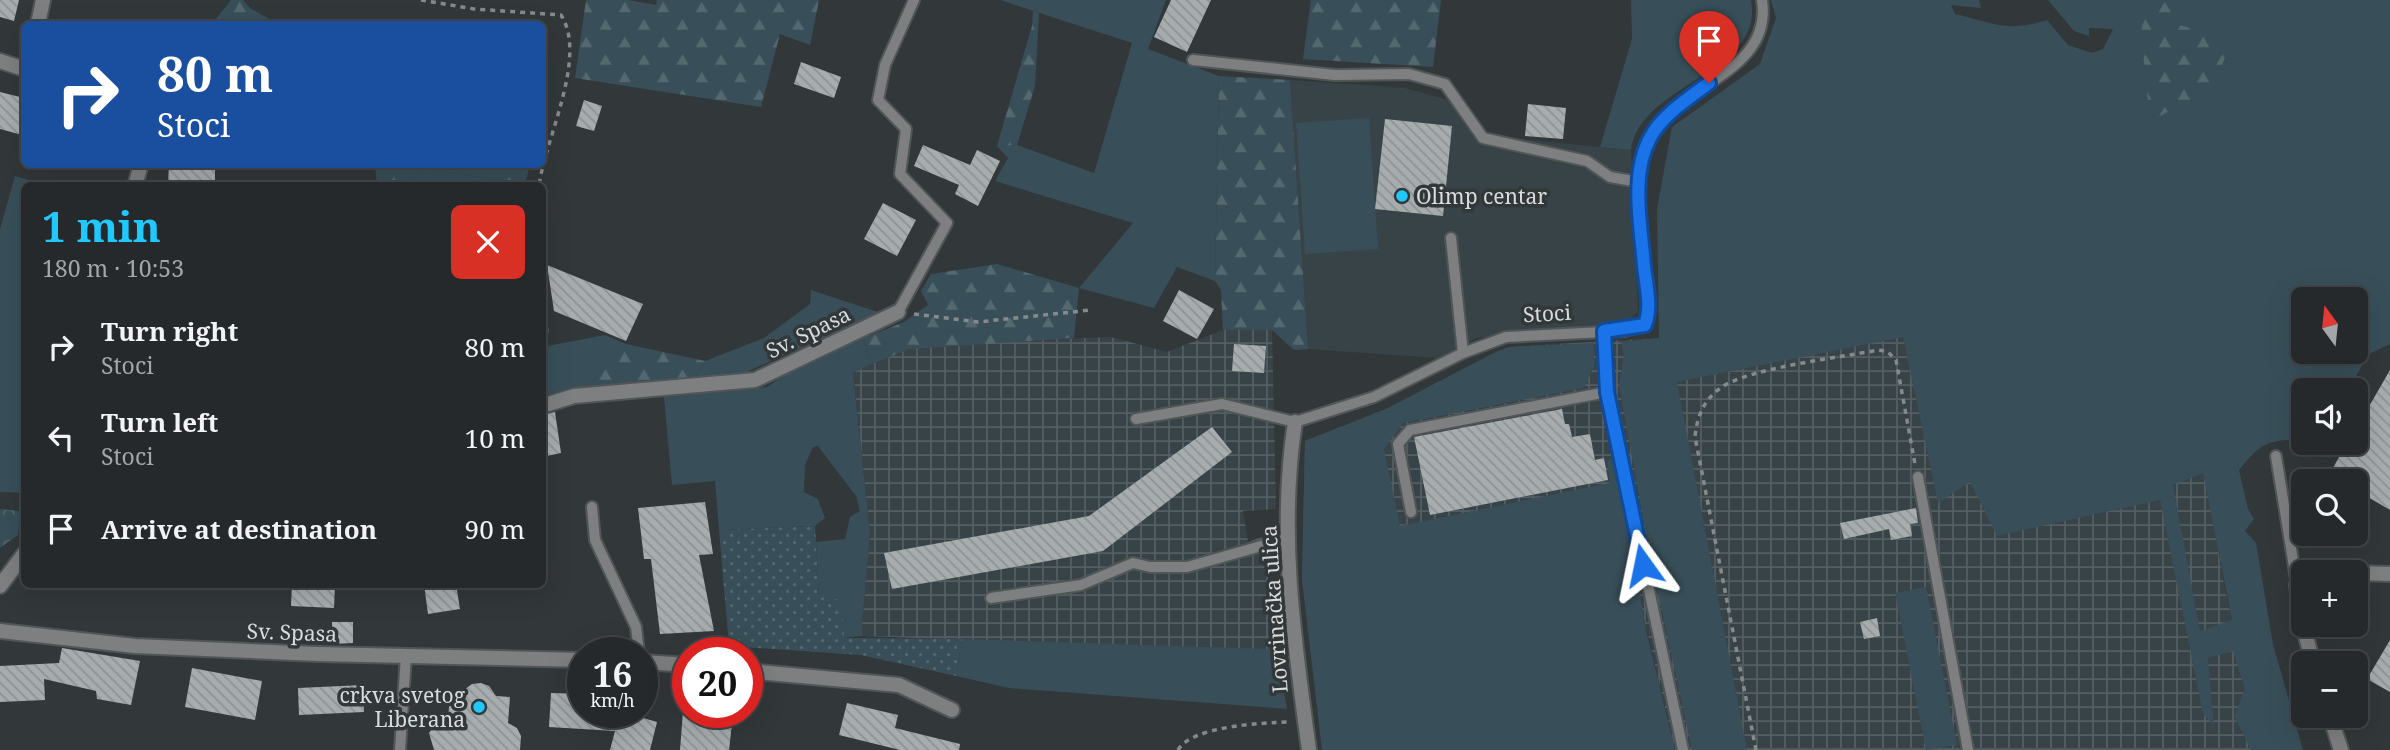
<!DOCTYPE html>
<meta charset="utf-8">
<style>
:root{--surface:#26292b;--page:#2e3133;--text:#f1f3f6;--muted:#a4a6a9;--line:#424547;--accent:#1fc9fd}
body{margin:0;font-family:"Noto Serif",serif;background:var(--page);color:var(--text);height:100vh;display:flex;flex-direction:column;font-size:26px;white-space:nowrap}
*{box-sizing:border-box;margin:0}
p{font-size:23px;color:var(--muted)}
.icon{flex:none;width:38px;height:38px;fill:none;stroke:currentColor;stroke-width:2;stroke-linecap:round;stroke-linejoin:round}
.map{position:relative;flex:1;overflow:hidden}
.sheet{position:absolute;left:21px;top:182px;width:525px;height:406px;display:flex;flex-direction:column;background:var(--surface);border-radius:10px;box-shadow:0 7px 28px #0002,0 0 0 2px var(--line)}
.sheet>*{flex:none}
.hud{position:absolute;left:21px;top:21px;width:525px;height:147px;border-radius:10px;box-shadow:0 7px 28px #0002,0 0 0 2px var(--line);background:#1a4fa0;color:#fff;overflow:hidden}
.needle{width:46px;rotate:345deg}
.controls{position:absolute;left:2291px;top:287px;display:grid;gap:14px}
.controls a{display:grid;place-items:center;width:77px;height:77px;border-radius:10px;background:var(--surface);box-shadow:0 7px 28px #0002,0 0 0 2px var(--line);font-size:35px}
.speed{position:absolute;left:567px;top:637px;display:flex;gap:14px;font-size:35px;font-weight:700;text-align:center}
.speed>*{display:grid;place-content:center;width:91px;height:91px;border-radius:50%;background:var(--surface);box-shadow:0 7px 28px #0002,0 0 0 2px var(--line);line-height:1}
.speed small{font-size:18px;font-weight:400}
.speed .limit{border:10px solid #d22;background:#fff;color:#111}
.pin{position:absolute;display:grid;place-items:center;width:60px;height:60px;color:#fff;margin:-72px -30px;border-radius:50% 50% 50% 0;rotate:-45deg;box-shadow:0 0 7px #0007}
.pin .icon{rotate:45deg}
.me{position:absolute;width:77px;margin:-38px;rotate:348deg;stroke-linejoin:round;filter:drop-shadow(0 0 5px #0008)}
.turn{display:flex;align-items:center;gap:24px;height:147px;padding:0 21px;font-size:32px}
.turn .icon{width:91px;height:91px;stroke-width:2.5}
.turn b{display:block;font-size:49px;line-height:60px}
.round{display:grid;place-items:center;flex:none;width:74px;height:74px;border-radius:10px;background:var(--page)}
.head{display:flex;align-items:center;justify-content:space-between;height:119px;padding:0 21px}
h1{font-size:42px;font-weight:700;line-height:52px;color:var(--accent)}
ul{padding:0;list-style:none}
li{display:flex;align-items:center;gap:21px;height:91px;padding:0 21px}
li div{flex:1}
li b{display:block;font-size:26px}
li em{font-style:normal}
.map>svg:first-child{display:block}
.built{fill:#384348}
.industrial{fill:url(#industrial-grid)}
.grass{fill:#384f59;fill-rule:evenodd}
.forest{fill:url(#forest-firs)}
.park{fill:url(#park-crowns)}
.garden{fill:url(#garden-dots)}
.building{fill:url(#building-back-hatch)}
.lines{fill:none;stroke-linecap:round;stroke-linejoin:round}
.lane-casing{stroke:#505557;stroke-width:14}
.street-casing{stroke:#505557;stroke-width:18}
.path{stroke:#868a8c;stroke-width:3.5;stroke-dasharray:5 5;stroke-linecap:butt}
.lane{stroke:#7d7f80;stroke-width:10}
.street{stroke:#7d7f80;stroke-width:14}
.route-casing{stroke:#114b97;stroke-width:18}
.route{stroke:#1a73e8;stroke-width:12}
.poi-dot{fill:#1fc9fd;stroke:#323739;stroke-width:2.5}
.labels{text-anchor:middle;dominant-baseline:central;stroke-width:7;stroke-linejoin:round;paint-order:stroke}
.poi-label{font-size:21px;fill:#d9dcdd;stroke:#323739;text-anchor:start}
.street-label{font-size:21px;fill:#d9dcdd;stroke:#323739}
</style>
<div class="map">
<svg width="2390" height="750" viewBox="0 0 2390 750">
<defs>
<pattern id="industrial-grid" width="8" height="8" patternUnits="userSpaceOnUse" patternTransform="scale(1.75)"><rect width="8" height="8" fill="#384348"/><path d="M0 4h8M4 0v8" fill="none" stroke="#545e62"/></pattern>
<pattern id="forest-firs" width="22" height="20" patternUnits="userSpaceOnUse" patternTransform="scale(1.75)"><rect width="22" height="20" fill="#384f59"/><path d="M5 1l3.5 6h-7zM16 11l3.5 6h-7z" fill="#546870"/></pattern>
<pattern id="park-crowns" width="20" height="18" patternUnits="userSpaceOnUse" patternTransform="scale(1.75)"><rect width="20" height="18" fill="#384f59"/><path d="M2 6a3 3 0 1 1 6 0M12 15a3 3 0 1 1 6 0" fill="none" stroke="#546870"/></pattern>
<pattern id="garden-dots" width="8" height="8" patternUnits="userSpaceOnUse" patternTransform="scale(1.75)"><rect width="8" height="8" fill="#384f59"/><path d="M2 2h.1M6 6h.1" fill="none" stroke="#546870" stroke-width="1.8" stroke-linecap="round"/></pattern>
<pattern id="building-back-hatch" width="6" height="6" patternUnits="userSpaceOnUse" patternTransform="scale(1.75)"><rect width="6" height="6" fill="#a7adaf"/><path d="M-1 5l2 2M0 0l6 6M5-1l2 2" fill="none" stroke="#8e9294"/></pattern>
</defs>
<rect width="100%" height="100%" fill="#323739"/>
<path class="built" d="M 1290,80 L 1405,88 L 1448,100 L 1477,135 L 1631,150 L 1638,312 L 1627,322 L 1476,338 L 1437,358 L 1308,349 Z"/>
<path class="industrial" d="M 2159,274 L 2208,491 L 2224,584 L 2243,669 L 2270,750 L 1675,750 L 1641,605 L 1302,580 L 1305,441 L 1386,409 L 1496,352 L 1509,347 L 1659,338 Z
M 1223,330 L 1272,330 L 1276,509 L 1243,511 L 1248,542 L 1264,536 L 1268,563 L 1269,650 L 861,636 L 870,534 L 853,372 L 909,349 L 977,342 L 1111,337 L 1167,352 Z"/>
<path class="grass" d="M 1000,0 L 1166,0 L 1148,49 L 1219,76 L 1215,281 L 1177,267 L 1154,308 L 1079,288 L 1133,223 L 995,181 L 1008,158 L 997,146 L 1017,145 L 1094,173 L 1132,43 Z
M 1631,0 L 1751,0 C 1765,74 1640,83 1631,150 L 1600,147 L 1632,39 Z
M 1771,0 L 1979,0 L 1981,8 L 1951,5 L 1955,14 C 1995,23 2006,33 2047,20 L 2068,45 L 2092,53 L 2103,49 L 2113,29 L 2089,28 L 2089,36 L 2074,31 L 2048,0 L 2390,0 L 2390,344 L 2369,354 L 2348,390 L 2303,390 L 2303,440 C 2268,439 2261,443 2239,470 L 2248,509 L 2254,519 L 2245,531 L 2256,543 L 2273,644 L 2303,750 L 2251,750 L 2234,716 L 2245,689 L 2233,651 L 2208,658 L 2214,726 L 2203,714 L 2160,500 L 1997,536 L 1970,482 L 1938,503 L 1903,337 L 1677,382 L 1747,750 L 1692,750 L 1651,561 L 1619,386 L 1624,354 L 1621,342 L 1659,338 L 1657,209 L 1672,127 L 1760,64 L 1776,18 ZM 2303,299 L 2356,299 L 2356,352 L 2303,352 ZM 2203,473 L 2232,620 L 2200,631 L 2173,485 Z
M 1369,118 L 1378,249 L 1305,254 L 1296,123 Z
M 423,168 L 525,184 L 525,185 L 406,186 Z
M 15,176 L 46,185 L 24,186 L 24,493 L 0,492 L 0,229 Z
M 811,290 L 881,313 L 737,376 L 692,382 L 705,361 L 764,338 L 810,304 Z
M 605,335 L 626,344 L 587,388 L 543,395 L 542,347 Z
M 864,338 L 870,365 L 853,373 L 870,534 L 861,636 L 843,638 L 819,597 L 816,542 L 845,539 L 850,517 L 860,511 L 856,496 L 818,446 L 813,447 L 805,465 L 804,492 L 818,499 L 825,518 L 815,526 L 719,530 L 715,481 L 672,485 L 664,397 L 767,387 L 794,369 Z
M 1594,343 L 1594,367 L 1584,388 L 1403,423 L 1384,449 L 1400,526 L 1610,483 L 1607,460 L 1614,458 L 1647,634 L 1675,750 L 1322,750 L 1302,580 L 1305,441 L 1386,409 L 1496,352 L 1509,347 Z
M 1926,587 L 1957,745 L 1926,750 L 1895,593 Z
M 1269,626 L 1282,629 L 1281,673 L 1287,709 L 1009,688 L 956,676 L 962,639 L 1269,649 Z"/>
<path class="forest" d="M 231,0 L 243,0 L 250,8 L 278,24 L 212,24 Z
M 586,0 L 628,0 L 656,5 L 657,0 L 819,0 L 810,45 L 780,34 L 761,107 L 575,78 Z
M 1311,0 L 1441,0 L 1433,67 L 1303,59 Z
M 2142,0 L 2165,0 L 2179,25 L 2232,39 L 2213,89 L 2150,121 L 2141,33 L 2145,9 Z
M 1033,11 L 1039,13 L 1035,86 L 1017,145 L 997,146 L 1032,26 Z
M 1219,76 L 1290,80 L 1308,349 L 1294,350 L 1272,330 L 1223,330 L 1221,290 L 1215,281 Z
M 375,165 L 375,164 L 530,165 L 525,184 L 423,168 L 406,186 L 377,185 Z
M 997,264 L 1079,288 L 1074,338 L 909,349 L 870,365 L 864,338 L 904,322 L 928,305 L 921,291 L 931,274 Z
M 626,344 L 705,361 L 692,382 L 587,388 Z"/>
<path class="park" d="M 0,509 L 20,511 L 18,535 L 0,548 Z"/>
<path class="garden" d="M 815,526 L 819,597 L 841,600 L 844,638 L 962,639 L 956,676 L 861,655 L 729,646 L 719,530 Z"/>
<path class="building" d="M 0,0 L 19,0 L 14,21 L 0,17 Z
M 1171,0 L 1211,0 L 1187,52 L 1154,37 Z
M 801,62 L 841,77 L 834,98 L 794,84 Z
M 0,92 L 24,98 L 22,135 L 0,129 Z
M 584,100 L 602,106 L 594,131 L 576,126 Z
M 1528,104 L 1566,108 L 1563,139 L 1525,136 Z
M 1385,119 L 1452,126 L 1443,216 L 1375,209 Z
M 923,145 L 970,165 L 977,150 L 1000,161 L 978,206 L 955,194 L 959,185 L 914,166 Z
M 169,164 L 215,164 L 215,186 L 168,186 Z
M 883,203 L 916,220 L 897,256 L 864,239 Z
M 547,265 L 643,304 L 626,341 L 554,311 Z
M 1179,290 L 1214,309 L 1197,339 L 1163,321 Z
M 1234,344 L 1266,346 L 1264,373 L 1232,371 Z
M 2390,370 L 2390,510 L 2356,490 L 2356,481 L 2340,481 L 2329,475 L 2347,443 L 2356,443 L 2356,429 Z
M 1562,409 L 1565,424 L 1569,424 L 1572,437 L 1590,434 L 1595,460 L 1604,458 L 1608,480 L 1430,515 L 1414,437 Z
M 555,412 L 561,453 L 542,457 L 542,415 Z
M 1212,427 L 1232,452 L 1103,551 L 892,589 L 884,553 L 1089,516 Z
M 705,502 L 713,554 L 699,555 L 714,631 L 660,634 L 651,559 L 644,559 L 638,508 Z
M 1916,508 L 1918,523 L 1910,524 L 1912,536 L 1891,540 L 1889,529 L 1844,539 L 1840,523 Z
M 292,584 L 335,584 L 334,608 L 291,606 Z
M 424,584 L 456,584 L 460,609 L 428,614 Z
M 1877,618 L 1880,636 L 1864,639 L 1860,622 Z
M 332,622 L 353,622 L 353,643 L 332,644 Z
M 2390,640 L 2390,692 L 2367,679 Z
M 62,648 L 140,661 L 131,705 L 97,699 L 96,691 L 44,679 L 45,700 L 0,702 L 0,666 L 59,663 Z
M 192,668 L 262,681 L 255,720 L 185,707 Z
M 481,683 L 489,686 L 496,696 L 510,697 L 508,723 L 517,728 L 521,736 L 520,750 L 434,750 L 429,733 L 437,722 L 448,716 L 451,692 L 461,692 L 472,684 Z
M 363,685 L 364,712 L 299,715 L 298,688 Z
M 551,693 L 583,694 L 583,712 L 623,712 L 657,722 L 650,750 L 610,750 L 615,731 L 549,727 Z
M 847,703 L 898,715 L 895,728 L 960,744 L 959,750 L 900,750 L 839,735 Z
M 683,711 L 733,715 L 729,750 L 680,750 Z"/>
<g class="lines">
<g class="lane-casing">
<path id="lane" d="M 1193,60 L 1335,75 L 1409,74 L 1445,84 L 1483,138 L 1587,161 L 1610,177 L 1639,182
M 1451,238 L 1463,353
M 898,312 L 947,223 L 900,174 L 906,129 L 878,100 L 885,65 L 914,0
M 1604,332 L 1607,392
M 1136,419 L 1222,404 L 1295,422 L 1374,397 L 1463,353 L 1506,337 L 1624,331 L 1645,325 C 1650,309 1647,294 1646,277 C 1641,234 1629,179 1649,139 C 1677,83 1773,74 1762,0
M 2276,456 L 2297,585
M 1918,477 L 1968,750
M 592,507 L 595,540 L 636,627 L 639,653
M 1411,512 L 1398,444 L 1410,430 L 1607,392 L 1683,750
M 991,598 L 1081,585 L 1133,563 L 1150,567 L 1187,567 L 1286,539
M 400,750 L 406,655"/>
</g>
<g class="street-casing">
<path id="street" d="M 38,24 L 43,0
M 0,61 L 24,69
M 135,186 L 141,164
M 542,406 L 574,396 L 755,380 L 898,312
M 1295,422 C 1278,531 1294,641 1309,750
M 2356,573 L 2390,574
M 2303,583 L 2297,585 L 2303,622
M 0,586 L 24,554
M 2303,625 L 2313,663
M 0,631 L 135,646 L 318,654 L 583,660
M 642,662 L 688,665
M 747,671 L 899,685 L 952,710
M 2330,716 L 2341,750"/>
</g>
<path class="path" d="M 421,0 L 474,9 L 561,15 C 588,57 545,139 539,186
M 542,248 L 547,337 L 542,339
M 914,314 L 978,322 L 1091,310
M 1178,750 C 1192,726 1261,723 1288,722
M 1756,750 L 1695,437 C 1697,416 1704,399 1722,387 C 1750,368 1842,357 1879,350 L 1888,352 L 1896,360 L 1915,464"/>
<use href="#lane" class="lane"/>
<use href="#street" class="street"/>
</g>
<g class="lines">
<g class="route-casing">
<path id="route" d="M 1643,565 L 1607,392 L 1604,331 L 1645,325 C 1652,306 1646,286 1644,266 C 1641,226 1630,175 1650,138 C 1662,115 1689,98 1709,83"/>
</g>
<use href="#route" class="route"/>
</g>
<g class="poi-dot">
<circle cx="1402" cy="196" r="7"/>
<circle cx="479" cy="707" r="7"/>
</g>
<g class="labels">
<g class="poi-label">
<text x="1416" y="196">Olimp centar</text>
<text x="465" y="695" text-anchor="end">crkva svetog<tspan x="465" dy="24">Liberana</tspan></text>
</g>
<g class="street-label">
<text transform="translate(1547 313) rotate(-3)">Stoci</text>
<text transform="translate(808 332) rotate(-26)">Sv. Spasa</text>
<text transform="translate(1274 609) rotate(-94)">Lovrinačka ulica</text>
<text transform="translate(292 632) rotate(2)">Sv. Spasa</text>
</g>
</g>
</svg>
<div class="controls">
<a><svg class="needle" viewBox="-14 -14 28 28"><path d="M0-13l5 13h-10z" fill="#e53935"/><path d="M0 13l5-13h-10z" fill="#a4a6a9"/></svg></a>
<a><svg class="icon" aria-label="sound" viewBox="0 0 24 24"><path d="M4 9h4l5-4v14l-5-4H4zM17 9q2 3 0 6"/></svg></a>
<a><svg class="icon" aria-label="search" viewBox="0 0 24 24"><circle cx="10" cy="10" r="6"/><path d="M15 15l6 6"/></svg></a>
<a>+</a>
<a>−</a>
</div>
<div class="speed"><div>16<small>km/h</small></div><div class="limit">20</div></div>
<div class="pin" style="left:1709px;top:83px;background:#d93025"><svg class="icon" aria-label="arrive" viewBox="0 0 24 24"><path d="M6 21V4h12l-3 4 3 4H6"/></svg></div>
<svg class="me" style="left:1643px;top:565px" viewBox="-20 -20 40 40"><path d="M0-17L14 15 0 8-14 15z" fill="#1a73e8" stroke="#fff" stroke-width="4"/></svg>
<div class="hud">
<div class="turn"><svg class="icon" aria-label="right" viewBox="0 0 24 24"><path d="M7 20v-9h11M14 6l5 5-5 5"/></svg><div><b>80 m</b>Stoci</div></div>
</div>
<section class="sheet">
<div class="head"><div><h1>1 min</h1><p>180 m · 10:53</p></div><a class="round" style="background:#d93025;color:#fff"><svg class="icon" aria-label="close" viewBox="0 0 24 24"><path d="M6 6l12 12M18 6L6 18"/></svg></a></div>
<ul>
<li><svg class="icon" aria-label="right" viewBox="0 0 24 24"><path d="M7 20v-9h11M14 6l5 5-5 5"/></svg><div><b>Turn right</b><p>Stoci</p></div><em>80 m</em></li>
<li><svg class="icon" aria-label="left" viewBox="0 0 24 24"><path d="M17 20v-9H6M10 6l-5 5 5 5"/></svg><div><b>Turn left</b><p>Stoci</p></div><em>10 m</em></li>
<li><svg class="icon" aria-label="arrive" viewBox="0 0 24 24"><path d="M6 21V4h12l-3 4 3 4H6"/></svg><div><b>Arrive at destination</b></div><em>90 m</em></li>
</ul>
</section>
</div>
